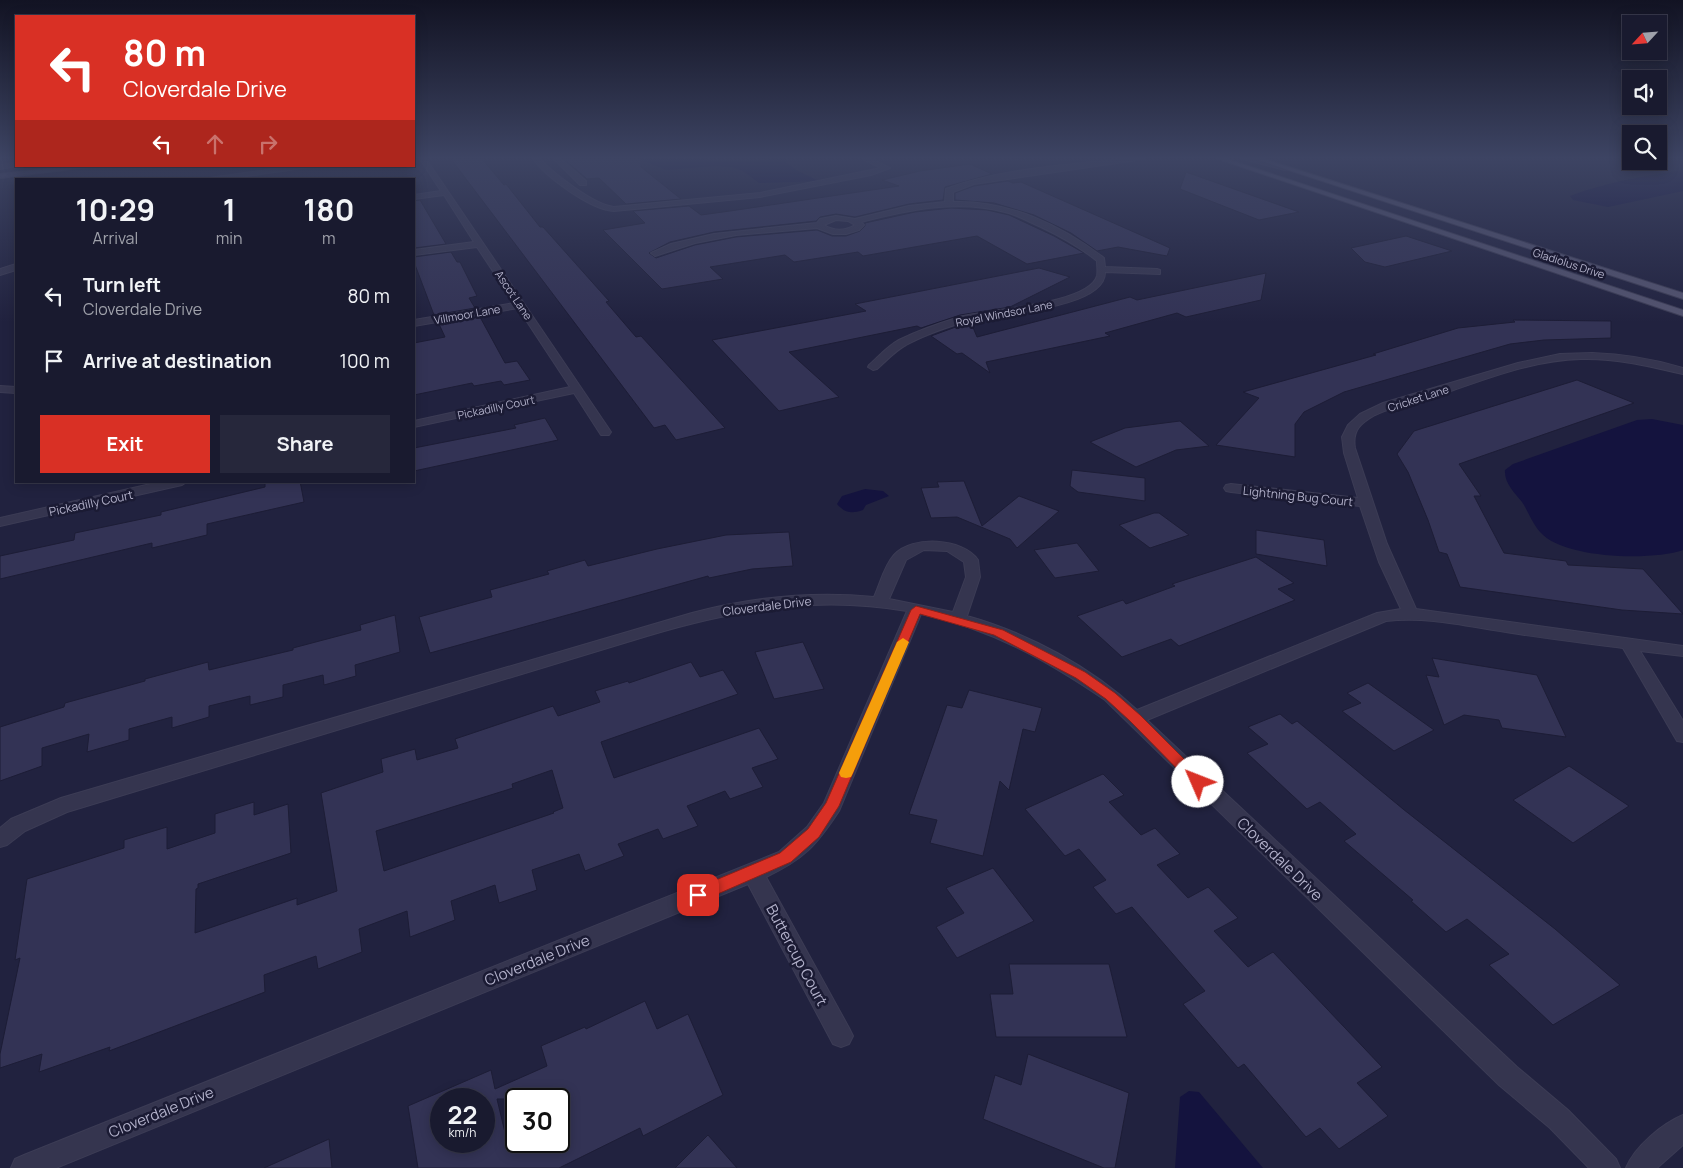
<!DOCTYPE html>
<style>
:root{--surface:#191a2f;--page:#26273b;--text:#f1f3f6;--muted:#9fa1aa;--line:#37384b;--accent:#d93025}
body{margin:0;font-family:Manrope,sans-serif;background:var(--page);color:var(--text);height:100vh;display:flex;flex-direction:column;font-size:19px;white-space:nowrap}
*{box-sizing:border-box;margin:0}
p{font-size:16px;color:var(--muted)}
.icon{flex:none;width:28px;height:28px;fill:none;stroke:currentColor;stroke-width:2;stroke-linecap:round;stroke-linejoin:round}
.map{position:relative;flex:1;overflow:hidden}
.sheet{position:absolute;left:15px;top:178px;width:400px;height:305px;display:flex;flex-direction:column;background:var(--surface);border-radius:0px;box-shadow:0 2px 12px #0003,0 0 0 1px var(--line)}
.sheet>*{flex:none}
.hud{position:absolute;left:15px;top:15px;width:400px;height:152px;border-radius:0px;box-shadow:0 2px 12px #0003,0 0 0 1px var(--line);background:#d93025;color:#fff;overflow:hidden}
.needle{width:32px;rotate:244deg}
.buttons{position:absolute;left:1622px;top:15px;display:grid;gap:10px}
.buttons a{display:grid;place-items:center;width:45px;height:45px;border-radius:0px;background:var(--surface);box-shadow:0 2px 12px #0003,0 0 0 1px var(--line);font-size:25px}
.speed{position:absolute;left:430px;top:1088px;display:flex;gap:10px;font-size:25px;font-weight:700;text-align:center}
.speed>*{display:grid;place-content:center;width:65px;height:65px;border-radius:50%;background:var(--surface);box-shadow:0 2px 12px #0003,0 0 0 1px var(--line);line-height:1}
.speed small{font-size:12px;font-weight:400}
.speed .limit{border:2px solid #111;border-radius:8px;background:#fff;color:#111}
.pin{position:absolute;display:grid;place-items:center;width:42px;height:42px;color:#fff;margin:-21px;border-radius:10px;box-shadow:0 2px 8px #0006}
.me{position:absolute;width:55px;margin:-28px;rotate:314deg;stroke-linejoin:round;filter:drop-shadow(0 0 4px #0008)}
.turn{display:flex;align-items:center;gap:18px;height:105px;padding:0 25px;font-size:22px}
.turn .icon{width:65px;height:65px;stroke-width:2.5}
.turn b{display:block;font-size:35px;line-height:42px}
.lanes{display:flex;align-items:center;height:48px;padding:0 25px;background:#0003;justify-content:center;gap:25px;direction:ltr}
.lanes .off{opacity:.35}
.eta{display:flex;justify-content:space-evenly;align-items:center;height:85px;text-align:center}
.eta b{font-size:30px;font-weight:700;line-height:35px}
.action{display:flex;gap:10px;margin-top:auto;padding:10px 25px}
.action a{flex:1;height:58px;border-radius:0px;background:var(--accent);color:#fff;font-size:20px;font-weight:700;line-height:58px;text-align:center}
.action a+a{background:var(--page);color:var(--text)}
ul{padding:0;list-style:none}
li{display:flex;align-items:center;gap:15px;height:65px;padding:0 25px}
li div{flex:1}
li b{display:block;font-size:19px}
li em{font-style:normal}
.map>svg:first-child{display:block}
.water{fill:#14133e}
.building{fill:#335;stroke:#1d1d36;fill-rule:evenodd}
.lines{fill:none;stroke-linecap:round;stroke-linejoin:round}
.street-casing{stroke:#3c3c55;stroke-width:2}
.secondary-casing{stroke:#3c3c55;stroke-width:2}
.primary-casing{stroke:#3c3c55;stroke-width:2}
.street{fill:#35354f;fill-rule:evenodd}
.secondary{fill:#444362;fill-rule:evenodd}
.primary{fill:#53536f;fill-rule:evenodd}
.route{fill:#d93025;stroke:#8d1f18}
.slow{fill:#f59e0b}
.labels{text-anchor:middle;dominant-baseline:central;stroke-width:5;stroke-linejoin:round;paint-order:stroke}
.far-street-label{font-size:11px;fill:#b2b1ca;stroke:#1b1b34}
.street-label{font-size:12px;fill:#b2b1ca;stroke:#1b1b34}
.near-street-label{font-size:15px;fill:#b2b1ca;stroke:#1b1b34}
</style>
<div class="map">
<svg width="1683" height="1168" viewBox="0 0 1683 1168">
<rect width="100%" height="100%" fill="#21223f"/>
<path class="water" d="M 640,159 L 702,159 L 721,162 L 786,159 L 784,161 L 796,170 L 819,181 L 759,183 L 743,171 L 732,167 L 715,166 L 666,170 Z
M 1683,170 L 1683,191 L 1608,207 L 1573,200 L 1570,196 C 1607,182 1644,176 1683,170 Z
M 1652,419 L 1683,425 L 1683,550 C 1652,561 1563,559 1540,532 C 1532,523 1528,511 1522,502 C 1514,492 1504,483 1505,470 L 1513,464 L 1637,420 Z
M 865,489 L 883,491 L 889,496 L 866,505 L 863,510 C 851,514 845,513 837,504 L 842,496 Z
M 1189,1091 L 1199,1092 L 1263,1168 L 1175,1168 L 1180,1097 Z"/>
<path class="building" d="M 451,159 L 482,159 L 504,185 L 506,184 L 540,227 L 543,227 L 609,301 L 606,302 L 636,337 L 641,336 L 725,428 L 676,440 L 665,425 L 654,428 Z
M 564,159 L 641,159 L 641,167 L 681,199 L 626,204 L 599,178 L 587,179 Z
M 970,164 L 992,174 L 945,187 L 943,200 L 909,204 L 855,217 L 836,214 L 820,217 L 816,221 L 714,232 L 670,242 L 649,253 L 656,258 L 695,245 L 736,237 L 817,230 L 832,236 L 846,236 L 860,231 L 865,226 L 865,223 L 915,212 L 951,208 L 987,210 L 1009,215 L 1054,236 L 1084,253 L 1027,264 L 977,236 L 863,256 L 858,252 L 794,262 L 785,255 L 710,267 L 723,279 L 662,289 L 603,230 L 645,223 L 633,211 L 689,206 L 701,215 L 730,211 L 899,186 L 882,180 L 920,171 Z
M 1186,172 L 1234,189 L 1299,212 L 1259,220 L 1180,189 Z
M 1008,181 L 1013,183 L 1021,182 L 1170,248 L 1167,256 L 1118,247 L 1097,251 L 1071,233 L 1034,215 L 994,203 L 955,200 L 955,193 L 974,186 Z
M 420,200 L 446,244 L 414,248 L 414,201 Z
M 1406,236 L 1452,251 L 1385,267 L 1365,262 L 1351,248 Z
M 451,252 L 457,262 L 460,262 L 477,296 L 469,298 L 475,308 L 434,315 L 414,262 L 414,257 Z
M 1039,268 L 1070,277 L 1010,307 L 960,315 L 921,328 L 917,326 L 789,352 L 839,397 L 779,411 L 712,340 L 866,311 L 855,304 Z
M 1266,273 L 1261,300 L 1186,317 L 1177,313 L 1105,333 L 1110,336 L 986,362 L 990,373 L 962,353 L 957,354 L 931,336 L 964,324 L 981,320 L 972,325 L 977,337 L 1130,297 L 1137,300 Z
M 480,317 L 505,363 L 517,361 L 530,380 L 504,385 L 501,381 L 474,386 L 472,383 L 414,395 L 414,343 L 445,337 L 439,324 Z
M 1513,320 L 1611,321 L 1611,338 L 1544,340 L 1510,344 L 1344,392 L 1304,412 L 1295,424 L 1295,457 L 1216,445 L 1259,398 L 1243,392 L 1376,355 L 1373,354 L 1458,328 L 1515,322 Z
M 1577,380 L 1634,403 L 1459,464 L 1481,496 L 1474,496 L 1504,553 L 1566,561 L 1568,565 L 1643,569 L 1683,614 L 1622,610 L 1460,587 L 1447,554 L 1439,552 L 1428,520 L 1408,472 L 1397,454 L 1414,431 Z
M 545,418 L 558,440 L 414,471 L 414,448 L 516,428 L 514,425 Z
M 1180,421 L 1209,446 L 1176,450 L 1136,467 L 1090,442 L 1125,428 Z
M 1072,470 L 1145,478 L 1145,501 L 1078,492 L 1070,486 Z
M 265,481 L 300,481 L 304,502 L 207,524 L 207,535 L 152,548 L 152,543 L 0,579 L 0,556 L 74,540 L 75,533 L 161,515 L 161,512 L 265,487 Z
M 964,481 L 982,526 L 1019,496 L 1059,511 L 1017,548 L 1010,539 L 957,517 L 931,518 L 921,488 L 939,487 L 937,482 Z
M 1154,513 L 1159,513 L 1189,535 L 1150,548 L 1119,525 Z
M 1256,530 L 1324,540 L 1327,566 L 1256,554 Z
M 789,532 L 793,566 L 752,569 L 709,578 L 708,576 L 430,653 L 419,617 L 492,597 L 490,590 L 549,574 L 547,571 L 585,560 L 588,566 L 657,549 L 726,535 Z
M 1077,543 L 1099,571 L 1055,578 L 1034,550 Z
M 1256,557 L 1294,583 L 1278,589 L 1295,600 L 1179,646 L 1171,639 L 1122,657 L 1077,616 L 1123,600 L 1126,604 L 1175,586 L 1172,584 Z
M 395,615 L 400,652 L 355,665 L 356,676 L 324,685 L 323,675 L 283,685 L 283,697 L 250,705 L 250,696 L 209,706 L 209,717 L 172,728 L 172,717 L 129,729 L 129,740 L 87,752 L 89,734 L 42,748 L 42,766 L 0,781 L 0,727 L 64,707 L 65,703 L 145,681 L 145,679 L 208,662 L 209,670 L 293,650 L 293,648 L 361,630 L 360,625 Z
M 803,642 L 824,689 L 774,699 L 755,652 Z
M 1432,658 L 1537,675 L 1566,737 L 1502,728 L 1499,720 L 1464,715 L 1444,725 L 1426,675 L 1439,677 Z
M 691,662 L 700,677 L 723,670 L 738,694 L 601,742 L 614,778 L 759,728 L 778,759 L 752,768 L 763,787 L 730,799 L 725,791 L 687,806 L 698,826 L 663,839 L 658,829 L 618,844 L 624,856 L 585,871 L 579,854 L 532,870 L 537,890 L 499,903 L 495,885 L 451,901 L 455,920 L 410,937 L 407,911 L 359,929 L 362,952 L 318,969 L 316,956 L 264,975 L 265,992 L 109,1051 L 110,1047 L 39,1072 L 42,1054 L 0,1068 L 0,1054 L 20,958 L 15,960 L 27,879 L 124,848 L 124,840 L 167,827 L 167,849 L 215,833 L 215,814 L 254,802 L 254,815 L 288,804 L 291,853 L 198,884 L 198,888 L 196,889 L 195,933 L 297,898 L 297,905 L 337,891 L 321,793 L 383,772 L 381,759 L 415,749 L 417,760 L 458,748 L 455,739 L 553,706 L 558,716 L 600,702 L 595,691 L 628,681 L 629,683 ZM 552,770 L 563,808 L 553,812 L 554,813 L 384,871 L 376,831 L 513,788 L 512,784 Z
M 1368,683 L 1434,730 L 1394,751 L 1342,711 L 1361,703 L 1347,693 Z
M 969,690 L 1042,708 L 1035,732 L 1023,729 L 1009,790 L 1000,781 L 983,856 L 930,843 L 937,820 L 909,814 L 947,705 L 962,708 Z
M 1280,714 L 1292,724 L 1297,721 L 1403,809 L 1555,929 L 1620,985 L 1553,1025 L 1489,965 L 1509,954 L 1467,919 L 1446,932 L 1411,901 L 1413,900 L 1344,841 L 1356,834 L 1320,802 L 1307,809 L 1247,753 L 1268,744 L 1248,727 Z
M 1569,766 L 1629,806 L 1573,843 L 1513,800 Z
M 1103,774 L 1124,795 L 1109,802 L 1141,835 L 1155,828 L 1180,854 L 1157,865 L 1188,898 L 1208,887 L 1238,918 L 1214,931 L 1248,967 L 1273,952 L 1382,1067 L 1357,1083 L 1388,1116 L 1339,1149 L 1320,1128 L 1306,1137 L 1244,1064 L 1238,1068 L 1183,1004 L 1205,991 L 1132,907 L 1116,914 L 1093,887 L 1106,880 L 1079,849 L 1065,856 L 1025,809 Z
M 993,868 L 1034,921 L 957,958 L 936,927 L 964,913 L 946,888 Z
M 1009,964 L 1109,964 L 1127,1037 L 996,1037 L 990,994 L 1013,994 Z
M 645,1001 L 657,1029 L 688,1014 L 723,1095 L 643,1136 L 640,1128 L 559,1168 L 418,1168 L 408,1106 L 491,1070 L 495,1089 L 547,1066 L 541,1046 L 585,1027 L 586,1029 ZM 441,1099 L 484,1099 L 484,1141 L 441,1141 ZM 497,1099 L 559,1099 L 559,1141 L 507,1141 Z
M 1028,1054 L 1129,1093 L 1115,1168 L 1104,1168 L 983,1119 L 995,1075 L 1021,1085 Z
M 708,1135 L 737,1168 L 675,1168 Z
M 329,1139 L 332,1168 L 264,1168 Z"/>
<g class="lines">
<g class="street-casing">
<path id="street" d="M 420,159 L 426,159 L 611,432 L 609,435 L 601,435 L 574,393 L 414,427 L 414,421 L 570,387 L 518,308 L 414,326 L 414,320 L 514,303 L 477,247 L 414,255 L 414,250 L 474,242 L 444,195 L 414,199 L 414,195 L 441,191 Z
M 533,159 L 540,159 C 554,174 594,205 614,207 L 760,193 L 881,168 L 863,159 L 871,159 L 890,168 L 871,175 L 760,197 L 614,211 C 591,210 546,177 533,159 Z
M 554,159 L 561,159 L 586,181 L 586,185 L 580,185 Z
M 1124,159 L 1144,159 L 974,184 L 953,192 L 953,202 C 1008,200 1061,225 1104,258 L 1105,267 L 1157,269 L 1160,270 L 1160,274 L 1105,272 C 1106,310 990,314 964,322 C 945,328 924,335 906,345 C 896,350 886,361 877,369 L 873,370 L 868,367 L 869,365 C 878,357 888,346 899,340 C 917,331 940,323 960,317 C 986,309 1088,305 1097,276 C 1098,272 1097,265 1097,261 C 1080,247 1060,236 1041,227 C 1029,222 1018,215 1005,212 C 958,199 908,210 861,222 L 864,225 L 859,230 L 846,234 L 833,234 L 817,228 L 736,235 L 695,243 L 655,256 L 651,253 L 671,244 L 714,234 L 817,223 L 820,219 L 836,216 L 855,219 L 909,206 L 945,202 L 946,189 C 999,169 1067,165 1124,159 ZM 836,220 L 848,221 L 855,225 C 845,231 834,231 824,225 Z
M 1243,159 L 1254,159 L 1288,168 L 1285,170 Z
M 16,163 L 16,166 L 18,166 L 0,169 L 0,165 Z
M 295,166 L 317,166 L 225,179 L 202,179 Z
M 16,264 L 16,270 L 0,275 L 0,269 Z
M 1592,353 C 1623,354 1653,359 1683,368 L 1683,374 C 1649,366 1616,358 1581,359 C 1535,360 1491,377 1448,392 C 1424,399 1399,404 1375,415 C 1361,423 1352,430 1355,448 L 1387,544 L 1416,609 L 1683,646 L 1683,656 L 1640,651 L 1683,721 L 1683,742 L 1677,741 L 1623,648 C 1586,643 1549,639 1512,633 C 1469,627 1430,616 1386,621 L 1147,720 L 1517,1067 L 1568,1110 L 1616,1159 L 1620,1168 L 1589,1168 L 1550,1128 L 1499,1085 L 1105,700 C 1048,661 989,628 921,614 L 839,811 C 816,846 804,859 766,877 L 849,1028 L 853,1036 L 849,1044 L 841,1047 L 833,1044 L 748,884 L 56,1168 L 11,1168 L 15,1159 L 24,1155 L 779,852 L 807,827 L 824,803 L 907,611 C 816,595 734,610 647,636 L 67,812 L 25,831 L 7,845 L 0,847 L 0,828 L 11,819 L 61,798 L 692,613 C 752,597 812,591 874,597 C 880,584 884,566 894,555 C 912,535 963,538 978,560 L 980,577 L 967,616 C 1028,633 1091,667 1137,710 L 1377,613 L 1401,609 L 1379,562 L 1360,506 L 1231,492 L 1226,491 L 1224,488 L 1226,485 L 1231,484 L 1358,498 L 1344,453 L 1342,437 L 1348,425 L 1360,414 L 1383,403 L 1518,363 L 1560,354 ZM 924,550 L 947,551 L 964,562 L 966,577 L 953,612 L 889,599 L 906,560 Z
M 0,386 L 16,387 L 16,393 L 0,392 Z
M 164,481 L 188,481 L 182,485 L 0,526 L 0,518 Z
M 1683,1115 L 1683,1145 L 1657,1168 L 1626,1168 C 1635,1146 1662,1124 1683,1115 Z"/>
</g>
<g class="secondary-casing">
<path id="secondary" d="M 72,166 L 96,166 L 0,178 L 0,174 Z"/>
</g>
<g class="primary-casing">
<path id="primary" d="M 1218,159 L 1227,159 L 1683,310 L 1683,316 Z
M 1255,159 L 1264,159 L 1683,293 L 1683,299 Z"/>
</g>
<use href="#street" class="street"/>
<use href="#secondary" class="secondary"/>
<use href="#primary" class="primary"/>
</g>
<linearGradient id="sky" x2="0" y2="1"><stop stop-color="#121323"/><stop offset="0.49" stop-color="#3d4463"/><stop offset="1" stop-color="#3d4463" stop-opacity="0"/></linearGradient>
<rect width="1683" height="322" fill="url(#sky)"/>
<path class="route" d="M 916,606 L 1003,630 L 1085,672 L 1115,693 L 1140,715 L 1203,778 L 1205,782 L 1203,785 L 1198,787 L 1193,785 L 1130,721 L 1106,699 L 1076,678 L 994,635 L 920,614 L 839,806 L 819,837 L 791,862 L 704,900 L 698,902 L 692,900 L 690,895 L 692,890 L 780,853 L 808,829 L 826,803 L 911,610 Z"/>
<path class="slow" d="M 903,638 L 909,642 L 853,773 L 851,777 L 846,778 L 841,777 L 839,773 L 897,642 Z"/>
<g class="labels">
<g class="far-street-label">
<text transform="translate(1569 263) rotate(18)">Gladiolus Drive</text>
<text transform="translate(514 295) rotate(56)">Ascot Lane</text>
<text transform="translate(1004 313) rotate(-11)">Royal Windsor Lane</text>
<text transform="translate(467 314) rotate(-10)">Villmoor Lane</text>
<text transform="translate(1418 398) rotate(-18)">Cricket Lane</text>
<text transform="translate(496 407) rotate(-12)">Pickadilly Court</text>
</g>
<g class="street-label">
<text transform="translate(1298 496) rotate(6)">Lightning Bug Court</text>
<text transform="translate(91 503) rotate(-12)">Pickadilly Court</text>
<text transform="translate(767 606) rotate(-7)">Cloverdale Drive</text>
</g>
<g class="near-street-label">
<text transform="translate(1280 859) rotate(44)">Cloverdale Drive</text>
<text transform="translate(797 955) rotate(62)">Buttercup Court</text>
<text transform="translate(537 960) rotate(-22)">Cloverdale Drive</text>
<text transform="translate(161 1112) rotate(-22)">Cloverdale Drive</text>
</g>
</g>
</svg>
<div class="buttons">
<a><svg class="needle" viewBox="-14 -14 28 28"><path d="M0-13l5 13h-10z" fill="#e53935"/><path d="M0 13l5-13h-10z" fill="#9fa1aa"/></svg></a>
<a><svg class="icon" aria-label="sound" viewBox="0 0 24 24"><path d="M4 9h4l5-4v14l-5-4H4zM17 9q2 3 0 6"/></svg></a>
<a><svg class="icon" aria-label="search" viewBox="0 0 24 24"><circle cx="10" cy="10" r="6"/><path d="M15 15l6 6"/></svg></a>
</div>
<div class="speed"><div>22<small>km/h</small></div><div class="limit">30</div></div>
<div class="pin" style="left:698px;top:895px;background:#d93025"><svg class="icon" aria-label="arrive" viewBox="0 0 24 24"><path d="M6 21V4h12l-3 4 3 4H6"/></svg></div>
<svg class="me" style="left:1198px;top:782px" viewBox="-20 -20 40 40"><circle r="19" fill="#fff"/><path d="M0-13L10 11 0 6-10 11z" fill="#d93025"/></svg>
<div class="hud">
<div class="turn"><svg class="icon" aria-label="left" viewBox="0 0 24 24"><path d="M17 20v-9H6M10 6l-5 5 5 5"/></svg><div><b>80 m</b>Cloverdale Drive</div></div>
<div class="lanes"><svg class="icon" aria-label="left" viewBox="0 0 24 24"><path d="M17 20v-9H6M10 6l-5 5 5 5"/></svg><svg class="icon off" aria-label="ahead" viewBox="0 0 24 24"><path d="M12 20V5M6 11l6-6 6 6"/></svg><svg class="icon off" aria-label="right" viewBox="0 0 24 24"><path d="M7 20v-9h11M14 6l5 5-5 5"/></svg></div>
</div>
<section class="sheet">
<div class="eta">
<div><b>10:29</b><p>Arrival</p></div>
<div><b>1</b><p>min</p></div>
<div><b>180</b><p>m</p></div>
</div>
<ul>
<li><svg class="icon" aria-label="left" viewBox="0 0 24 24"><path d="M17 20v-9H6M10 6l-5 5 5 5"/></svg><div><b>Turn left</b><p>Cloverdale Drive</p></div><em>80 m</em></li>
<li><svg class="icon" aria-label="arrive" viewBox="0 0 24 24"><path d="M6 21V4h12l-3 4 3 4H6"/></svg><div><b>Arrive at destination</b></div><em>100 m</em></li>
</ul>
<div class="action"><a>Exit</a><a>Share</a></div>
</section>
</div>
